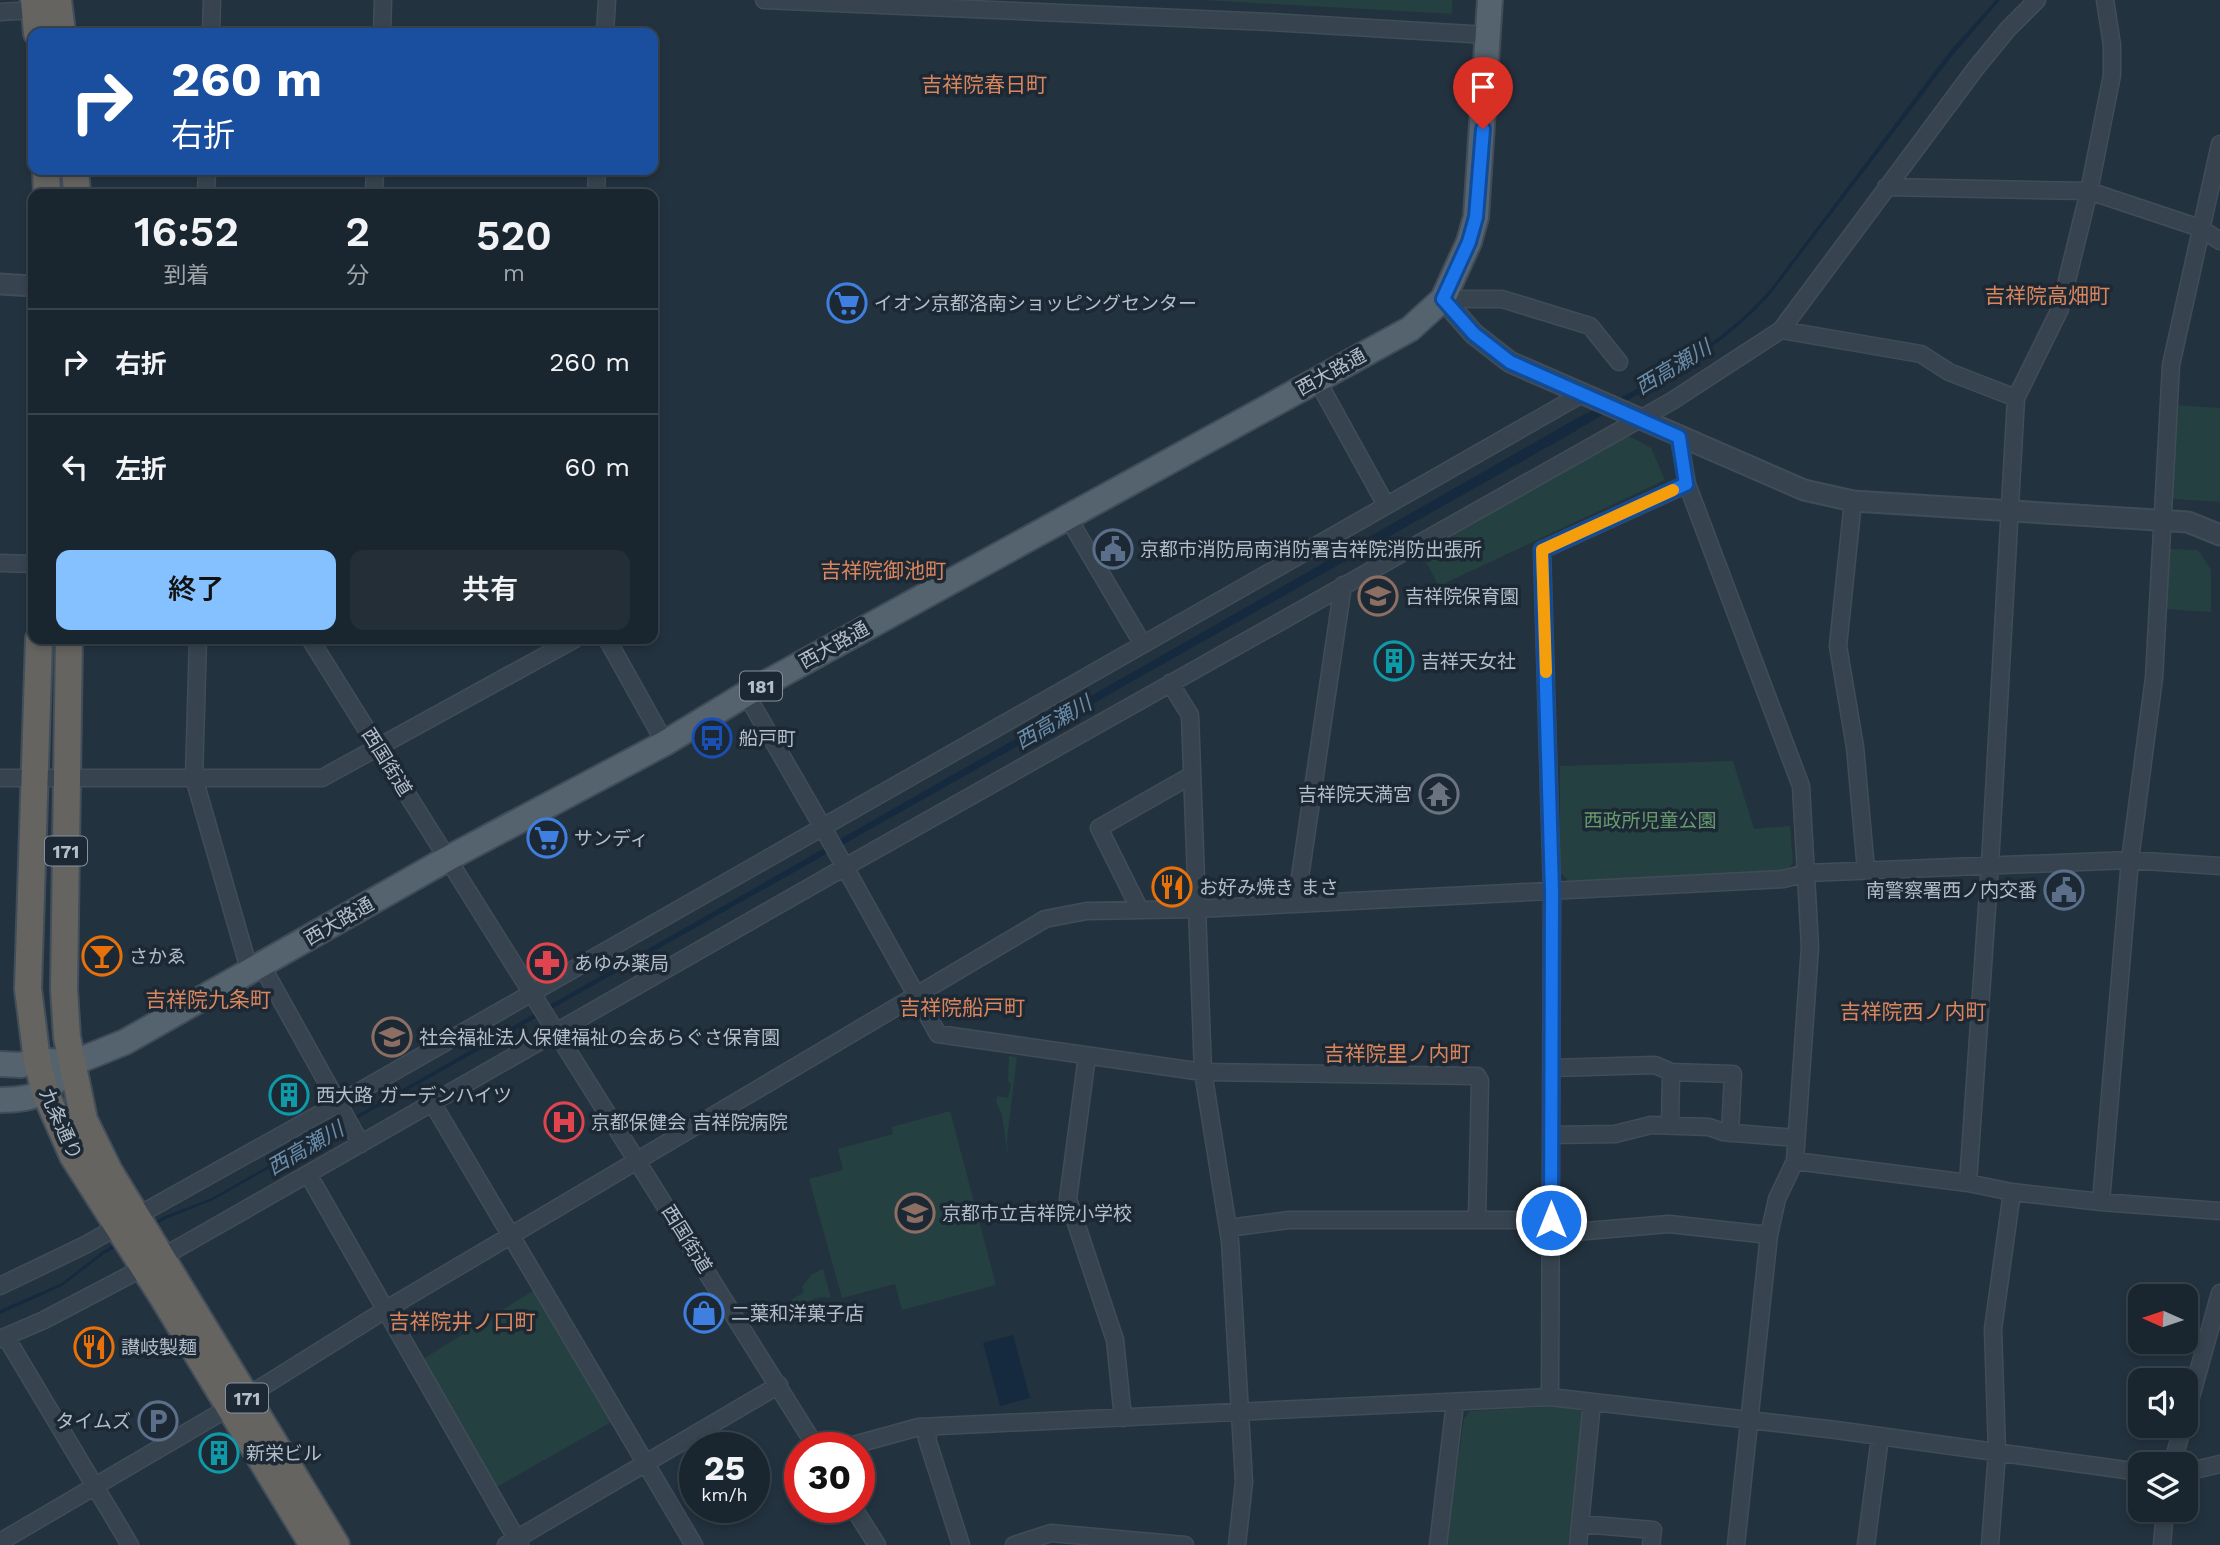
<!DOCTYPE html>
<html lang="ja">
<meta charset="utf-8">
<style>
:root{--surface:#1a262f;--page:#232e37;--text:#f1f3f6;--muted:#9fa5aa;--line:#38434b;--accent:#84c1fe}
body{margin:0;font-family:"Work Sans","Noto Sans JP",sans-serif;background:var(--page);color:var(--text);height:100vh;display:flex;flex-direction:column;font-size:26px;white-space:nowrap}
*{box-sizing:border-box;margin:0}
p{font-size:23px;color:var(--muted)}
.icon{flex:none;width:38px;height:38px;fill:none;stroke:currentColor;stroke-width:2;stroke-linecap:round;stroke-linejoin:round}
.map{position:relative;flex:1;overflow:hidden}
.details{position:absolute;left:28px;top:189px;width:630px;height:455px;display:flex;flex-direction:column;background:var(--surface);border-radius:14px;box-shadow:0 4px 10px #0003,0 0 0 2px var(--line)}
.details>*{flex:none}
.top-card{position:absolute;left:28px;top:28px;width:630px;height:147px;border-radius:14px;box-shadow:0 4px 10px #0003,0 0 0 2px var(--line);background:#1a4fa0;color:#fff;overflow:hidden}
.needle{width:46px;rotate:273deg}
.buttons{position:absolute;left:2128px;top:1284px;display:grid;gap:14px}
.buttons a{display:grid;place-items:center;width:70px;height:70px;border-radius:14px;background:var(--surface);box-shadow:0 4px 10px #0003,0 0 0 2px var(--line);font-size:35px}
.speed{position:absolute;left:679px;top:1432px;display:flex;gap:14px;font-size:35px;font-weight:700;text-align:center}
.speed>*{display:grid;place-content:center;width:91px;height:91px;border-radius:50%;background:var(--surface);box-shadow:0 4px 10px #0003,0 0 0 2px var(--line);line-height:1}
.speed small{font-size:18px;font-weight:400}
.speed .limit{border:10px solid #d22;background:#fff;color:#111}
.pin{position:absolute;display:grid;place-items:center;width:60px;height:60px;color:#fff;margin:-72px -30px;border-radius:50% 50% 50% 0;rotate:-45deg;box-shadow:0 0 7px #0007}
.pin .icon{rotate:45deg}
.me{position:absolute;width:77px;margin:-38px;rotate:0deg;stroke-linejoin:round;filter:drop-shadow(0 0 5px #0008)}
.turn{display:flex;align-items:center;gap:24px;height:147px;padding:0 28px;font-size:32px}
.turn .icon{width:91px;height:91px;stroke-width:2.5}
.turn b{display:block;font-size:49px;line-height:60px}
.eta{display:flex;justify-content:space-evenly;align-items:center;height:119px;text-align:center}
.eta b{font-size:42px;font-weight:600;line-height:49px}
.action{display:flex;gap:14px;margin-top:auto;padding:14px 28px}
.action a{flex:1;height:80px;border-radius:14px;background:var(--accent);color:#111;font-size:28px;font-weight:600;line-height:80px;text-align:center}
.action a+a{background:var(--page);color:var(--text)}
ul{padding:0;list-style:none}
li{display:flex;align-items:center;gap:21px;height:105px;padding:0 28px;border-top:2px solid var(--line)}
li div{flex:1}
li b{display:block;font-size:26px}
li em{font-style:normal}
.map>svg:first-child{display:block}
.green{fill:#254040}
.water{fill:#152a3e}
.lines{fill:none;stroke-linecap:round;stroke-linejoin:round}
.minor-casing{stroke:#404d58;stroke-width:19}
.tertiary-casing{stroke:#404d58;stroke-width:23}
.primary-casing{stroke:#404d58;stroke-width:28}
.trunk-casing{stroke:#424e5a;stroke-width:30}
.minor{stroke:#37444f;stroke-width:16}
.tertiary{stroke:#37444f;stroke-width:19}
.primary{stroke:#55636f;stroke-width:24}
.trunk{stroke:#656461;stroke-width:26}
.route-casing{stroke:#114b97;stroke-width:18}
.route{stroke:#1a73e8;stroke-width:12}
.slow{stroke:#f59e0b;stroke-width:12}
.labels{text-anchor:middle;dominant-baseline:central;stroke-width:7;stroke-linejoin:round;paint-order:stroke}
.shield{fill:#1c2934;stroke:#86919d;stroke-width:2}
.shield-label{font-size:18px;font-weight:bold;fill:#b3beca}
.poi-label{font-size:19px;fill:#b3beca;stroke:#1c2934;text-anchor:start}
.street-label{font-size:19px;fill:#b3beca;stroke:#1c2934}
.park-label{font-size:19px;fill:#689c6e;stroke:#1c2934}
.neighbourhood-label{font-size:21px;fill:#db855d;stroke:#1c2934}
.water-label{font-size:21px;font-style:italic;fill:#6a8dab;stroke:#1c2934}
</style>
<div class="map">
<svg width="2220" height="1545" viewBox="0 0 2220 1545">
<rect width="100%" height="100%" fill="#23323f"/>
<path class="green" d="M 1203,0 L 1452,0 L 1452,14 Z
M 2176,405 L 2220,408 L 2220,502 L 2175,499 L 2170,494 Z
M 1625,434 L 1651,448 L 1665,480 L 1439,586 L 1419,549 Z
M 2169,549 L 2198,550 L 2211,570 L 2211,612 L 2164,609 Z
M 1733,761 L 1754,829 L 1790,826 L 1793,862 L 1788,870 L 1569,881 L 1560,873 L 1560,766 Z
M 1009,1056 L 1017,1057 L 1007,1140 L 1008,1158 L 1002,1115 L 996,1102 L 997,1096 L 1008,1098 L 1011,1085 L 1008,1081 Z
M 950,1111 L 996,1285 L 902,1310 L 895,1284 L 842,1298 L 809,1179 L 843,1170 L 838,1149 L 893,1134 L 892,1127 Z
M 823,1269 L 831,1298 L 821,1297 L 788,1308 L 784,1308 L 785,1304 L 804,1292 L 802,1287 L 811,1275 Z
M 536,1289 L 613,1421 L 495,1488 L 423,1359 Z
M 1562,1406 L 1579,1408 L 1585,1417 L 1568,1545 L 1445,1545 L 1464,1419 L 1470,1411 Z"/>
<path class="water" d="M 1996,0 L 2000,0 L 1952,56 L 1768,297 C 1713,357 1636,394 1567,436 L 213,1200 L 166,1219 L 104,1254 L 62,1286 L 0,1314 L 0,1310 L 62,1283 L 103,1251 L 165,1216 L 212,1198 L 1579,417 C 1651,384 1721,347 1773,286 L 1950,51 Z
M 1013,1335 L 1030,1398 L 1000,1406 L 983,1343 Z"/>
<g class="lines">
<g class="minor-casing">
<path id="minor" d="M 764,0 L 1270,22 L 1488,35
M 0,12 L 35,10 L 40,4
M 211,33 L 212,0
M 382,33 L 383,0
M 605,33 L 607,0
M 1886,187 L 2089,191 L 2200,228 L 2220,241
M 206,194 L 207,170
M 374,194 L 375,170
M 596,194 L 597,170
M 1443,299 L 1502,299 L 1590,326 L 1619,362
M 1781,330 L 1921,354 L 1949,372 L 2016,398
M 1317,380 L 1386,505
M 1679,437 L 1687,484 L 1801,786 L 1810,947 L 1795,1161 L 1777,1199 L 1769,1235 L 1736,1545
M 1853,501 L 1838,646 L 1855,747 L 1866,870
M 1067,516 L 1142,643
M 0,563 L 33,564
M 198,639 L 194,778 L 250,972
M 310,639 L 816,1447
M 607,639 L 665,743
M 1170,683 L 1190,715 L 1203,1072 L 1230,1241 L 1240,1413 L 1244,1482 L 1237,1545
M 746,694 L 822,826 L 938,1034 L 1203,1072 L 1477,1076 L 1480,1081 L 1477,1219
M 0,778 L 322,778 L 575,639
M 1296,904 L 1343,585
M 1140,910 L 1099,828 L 1192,775
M 262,966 L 361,1144
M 1087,1056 L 1068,1199 L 1115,1340 L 1123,1418
M 1552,1068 L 1655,1065 L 1671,1072
M 433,1104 L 694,1545
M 1670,1125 L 1671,1072 L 1733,1074 L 1730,1133
M 1551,1135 L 1615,1134 L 1651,1125 L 1709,1127 L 1723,1132 L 1796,1138
M 1795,1161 L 1968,1183 L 2012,1192 L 2101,1202 L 2220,1211
M 308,1174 L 520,1545
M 1968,1183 L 1990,864 L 2016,398 L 2060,309 L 2089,191 L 2112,75 L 2112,45 L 2105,0
M 2101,1202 L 2130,860 L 2154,678 L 2171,365 L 2220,144
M 1228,1228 L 1289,1220 L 1551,1220
M 1551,1234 L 1669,1224 L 1769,1235
M 0,1286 L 85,1245 L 339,1103 L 1582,394
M 6,1337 L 130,1545
M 0,1339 L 44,1320 L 143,1268 L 845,867 L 1672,401 L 1781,330 L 1976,68 L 2008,29 L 2037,0
M 1550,1397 L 1552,891 L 1542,550 L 1687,484
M 2186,1415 L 2220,1293
M 930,1427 L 927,1439 L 961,1545
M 846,1447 L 919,1427 L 1550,1397 L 1836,1430 L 2140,1472
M 2172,1465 L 2183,1426
M 2186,1472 L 2220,1464
M 853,1507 L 877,1545
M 1581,1524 L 1653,1530 L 1651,1545
M 0,1542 L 230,1407 L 385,1310 L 1045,919 L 1087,911 L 1196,909 L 1783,879 L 1807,873 L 2130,860 L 2220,866
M 506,1545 L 779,1385
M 1014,1545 L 1051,1533 L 1185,1545
M 1438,1545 L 1455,1403
M 1578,1545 L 1592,1402
M 1866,1545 L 1880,1437
M 1990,1545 L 1997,1452 L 1993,1329 L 2012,1192
M 2162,1545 L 2165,1510"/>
</g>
<g class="tertiary-casing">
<path id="tertiary" d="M 0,284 L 33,286
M 1443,299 L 1474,334 L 1510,362 L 1804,490 L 1853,501 L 2188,522 L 2220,535"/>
</g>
<g class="primary-casing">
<path id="primary" d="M 0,1064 L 21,1065 L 37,1060 L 73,1063 L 125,1042 L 447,859 L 665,743 L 746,694 L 1410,329 L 1443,299 L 1469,242 L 1476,217 L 1490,0
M 0,1100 C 42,1100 46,1091 73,1063"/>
</g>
<g class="trunk-casing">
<path id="trunk" d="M 34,0 L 37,33
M 58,0 L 62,33
M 46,170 L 47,194
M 75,170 L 77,194
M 39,639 L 28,989 L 37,1060 L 45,1092 L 73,1156 L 164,1299 L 313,1545
M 69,639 L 64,989 L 67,1037 L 84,1120 L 109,1171 L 336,1545"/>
</g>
<use href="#minor" class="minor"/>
<use href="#tertiary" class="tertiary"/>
<use href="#primary" class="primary"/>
<use href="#trunk" class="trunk"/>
</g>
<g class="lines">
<g class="route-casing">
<path id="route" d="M 1483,129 L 1476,217 L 1469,242 L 1443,299 L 1474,334 L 1510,362 L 1679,437 L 1686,484 L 1542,550 L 1552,891 L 1551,1220"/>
</g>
<use href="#route" class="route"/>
<path class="slow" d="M 1546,672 L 1542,550 L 1673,490"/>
</g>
<defs>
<g id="supermarket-ring" transform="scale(2.0125)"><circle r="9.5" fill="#1c2934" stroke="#3f7fe0" stroke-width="1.5"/><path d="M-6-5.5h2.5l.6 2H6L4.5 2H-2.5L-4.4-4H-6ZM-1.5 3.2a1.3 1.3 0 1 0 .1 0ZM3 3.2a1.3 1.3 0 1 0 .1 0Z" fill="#3f7fe0"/></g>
<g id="civic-ring" transform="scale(2.0125)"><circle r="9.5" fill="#1c2934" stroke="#5c6f8a" stroke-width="1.5"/><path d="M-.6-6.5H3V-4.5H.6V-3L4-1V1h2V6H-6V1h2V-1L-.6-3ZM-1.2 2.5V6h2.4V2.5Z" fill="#5c6f8a"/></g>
<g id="school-ring" transform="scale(2.0125)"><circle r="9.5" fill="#1c2934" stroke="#8d6e63" stroke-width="1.5"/><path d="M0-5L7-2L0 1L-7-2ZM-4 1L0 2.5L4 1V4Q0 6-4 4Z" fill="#8d6e63"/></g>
<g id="building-ring" transform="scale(2.0125)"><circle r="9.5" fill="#1c2934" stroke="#0f9aa8" stroke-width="1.5"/><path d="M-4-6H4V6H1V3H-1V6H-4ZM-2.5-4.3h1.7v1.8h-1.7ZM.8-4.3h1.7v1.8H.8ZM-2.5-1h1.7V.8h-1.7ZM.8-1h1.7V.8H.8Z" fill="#0f9aa8"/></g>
<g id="bus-ring" transform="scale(2.0125)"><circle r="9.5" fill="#1c2934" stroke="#1a4fb4" stroke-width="1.5"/><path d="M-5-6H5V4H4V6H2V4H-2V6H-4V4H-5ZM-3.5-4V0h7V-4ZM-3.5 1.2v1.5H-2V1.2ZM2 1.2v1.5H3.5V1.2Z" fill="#1a4fb4"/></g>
<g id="temple-ring" transform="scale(2.0125)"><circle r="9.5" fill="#1c2934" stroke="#6b7280" stroke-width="1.5"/><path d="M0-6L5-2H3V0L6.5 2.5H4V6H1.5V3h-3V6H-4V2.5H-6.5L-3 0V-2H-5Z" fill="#6b7280"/></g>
<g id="restaurant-ring" transform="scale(2.0125)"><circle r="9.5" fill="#1c2934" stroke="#e8710a" stroke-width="1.5"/><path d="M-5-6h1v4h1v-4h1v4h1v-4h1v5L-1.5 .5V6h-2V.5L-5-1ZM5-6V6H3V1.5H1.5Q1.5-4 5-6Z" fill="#e8710a"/></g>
<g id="bar-ring" transform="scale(2.0125)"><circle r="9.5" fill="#1c2934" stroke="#e8710a" stroke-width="1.5"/><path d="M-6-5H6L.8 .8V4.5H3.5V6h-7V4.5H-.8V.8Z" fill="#e8710a"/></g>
<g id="pharmacy-ring" transform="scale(2.0125)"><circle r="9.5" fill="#1c2934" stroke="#e0444e" stroke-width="1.5"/><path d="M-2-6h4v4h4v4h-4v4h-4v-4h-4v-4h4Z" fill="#e0444e"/></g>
<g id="hospital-ring" transform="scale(2.0125)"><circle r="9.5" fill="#1c2934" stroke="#e0444e" stroke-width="1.5"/><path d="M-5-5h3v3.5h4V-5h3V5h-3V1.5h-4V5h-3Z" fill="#e0444e"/></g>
<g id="shop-ring" transform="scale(2.0125)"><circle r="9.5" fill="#1c2934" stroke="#3f7fe0" stroke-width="1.5"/><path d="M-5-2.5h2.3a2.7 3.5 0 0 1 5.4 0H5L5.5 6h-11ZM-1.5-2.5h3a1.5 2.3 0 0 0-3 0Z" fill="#3f7fe0"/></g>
<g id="parking-ring" transform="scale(2.0125)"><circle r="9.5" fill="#1c2934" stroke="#5c6f8a" stroke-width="1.5"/><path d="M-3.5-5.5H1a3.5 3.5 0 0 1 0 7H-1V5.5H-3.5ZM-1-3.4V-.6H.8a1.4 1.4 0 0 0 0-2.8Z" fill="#5c6f8a"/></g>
</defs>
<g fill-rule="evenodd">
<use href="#supermarket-ring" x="847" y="303"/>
<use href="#civic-ring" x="1113" y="549"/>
<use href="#school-ring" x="1378" y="596"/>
<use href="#building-ring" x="1394" y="661"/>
<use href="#bus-ring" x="712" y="738"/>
<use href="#temple-ring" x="1439" y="794"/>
<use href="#supermarket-ring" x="547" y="838"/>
<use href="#restaurant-ring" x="1172" y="887"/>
<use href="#civic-ring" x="2064" y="890"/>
<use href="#bar-ring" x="102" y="956"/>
<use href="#pharmacy-ring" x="547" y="963"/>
<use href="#school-ring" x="392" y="1037"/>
<use href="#building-ring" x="289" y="1095"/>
<use href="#hospital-ring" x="564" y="1122"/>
<use href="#school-ring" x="915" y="1213"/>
<use href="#shop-ring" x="704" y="1313"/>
<use href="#restaurant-ring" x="94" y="1347"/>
<use href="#parking-ring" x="158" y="1421"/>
<use href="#building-ring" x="219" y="1453"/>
</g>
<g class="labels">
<g class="shield">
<rect x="740" y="671.5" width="42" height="29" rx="5"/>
<rect x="45" y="836.5" width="42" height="29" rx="5"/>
<rect x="226" y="1383.5" width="42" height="29" rx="5"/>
</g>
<g class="shield-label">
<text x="761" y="686">181</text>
<text x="66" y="851">171</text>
<text x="247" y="1398">171</text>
</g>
<g class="poi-label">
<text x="874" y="303">イオン京都洛南ショッピングセンター</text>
<text x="1140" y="549">京都市消防局南消防署吉祥院消防出張所</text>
<text x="1405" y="596">吉祥院保育園</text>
<text x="1421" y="661">吉祥天女社</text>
<text x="739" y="738">船戸町</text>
<text x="1412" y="794" text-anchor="end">吉祥院天満宮</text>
<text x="574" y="838">サンディ</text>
<text x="1199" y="887">お好み焼き まさ</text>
<text x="2037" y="890" text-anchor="end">南警察署西ノ内交番</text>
<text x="129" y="956">さかゑ</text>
<text x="574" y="963">あゆみ薬局</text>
<text x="419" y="1037">社会福祉法人保健福祉の会あらぐさ保育園</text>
<text x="316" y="1095">西大路 ガーデンハイツ</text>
<text x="591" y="1122">京都保健会 吉祥院病院</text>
<text x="942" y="1213">京都市立吉祥院小学校</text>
<text x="731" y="1313">二葉和洋菓子店</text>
<text x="121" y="1347">讃岐製麺</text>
<text x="131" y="1421" text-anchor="end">タイムズ</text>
<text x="246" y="1453">新栄ビル</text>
</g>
<g class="street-label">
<text transform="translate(1331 372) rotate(-29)">西大路通</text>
<text transform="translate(834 645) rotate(-29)">西大路通</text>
<text transform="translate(387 762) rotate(58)">西国街道</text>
<text transform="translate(339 921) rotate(-30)">西大路通</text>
<text transform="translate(61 1124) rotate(66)">九条通り</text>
<text transform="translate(687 1239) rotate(58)">西国街道</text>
</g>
<g class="park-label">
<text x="1650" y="820">西政所児童公園</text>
</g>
<g class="neighbourhood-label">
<text x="984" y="84">吉祥院春日町</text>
<text x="2047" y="295">吉祥院高畑町</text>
<text x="883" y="570">吉祥院御池町</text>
<text x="208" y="999">吉祥院九条町</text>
<text x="962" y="1007">吉祥院船戸町</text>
<text x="1913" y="1011">吉祥院西ノ内町</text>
<text x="1397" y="1053">吉祥院里ノ内町</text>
<text x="462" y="1321">吉祥院井ノ口町</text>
</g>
<g class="water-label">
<text transform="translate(1673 367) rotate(-31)">西高瀬川</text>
<text transform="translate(1053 722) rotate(-30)">西高瀬川</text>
<text transform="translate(305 1148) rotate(-30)">西高瀬川</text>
</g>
</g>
</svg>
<div class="buttons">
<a><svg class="needle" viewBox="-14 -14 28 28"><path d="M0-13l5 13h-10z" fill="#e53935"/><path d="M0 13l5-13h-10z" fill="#9fa5aa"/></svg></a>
<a><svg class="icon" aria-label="sound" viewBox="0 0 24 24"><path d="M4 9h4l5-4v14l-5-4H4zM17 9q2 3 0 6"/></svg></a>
<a><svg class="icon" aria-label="layers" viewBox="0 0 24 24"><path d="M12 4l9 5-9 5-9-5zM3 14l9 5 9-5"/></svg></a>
</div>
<div class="speed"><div>25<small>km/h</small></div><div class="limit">30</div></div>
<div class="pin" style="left:1483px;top:129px;background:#d93025"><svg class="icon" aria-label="arrive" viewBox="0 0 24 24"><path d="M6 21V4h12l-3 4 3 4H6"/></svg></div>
<svg class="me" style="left:1551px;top:1220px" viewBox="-20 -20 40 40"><circle r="17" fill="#1a73e8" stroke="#fff" stroke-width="3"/><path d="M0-11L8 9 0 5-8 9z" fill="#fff"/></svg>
<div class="top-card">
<div class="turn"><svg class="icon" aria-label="right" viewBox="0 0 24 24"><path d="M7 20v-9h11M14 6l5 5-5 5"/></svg><div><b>260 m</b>右折</div></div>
</div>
<section class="details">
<div class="eta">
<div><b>16:52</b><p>到着</p></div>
<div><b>2</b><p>分</p></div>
<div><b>520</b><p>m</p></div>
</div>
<ul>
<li><svg class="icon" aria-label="right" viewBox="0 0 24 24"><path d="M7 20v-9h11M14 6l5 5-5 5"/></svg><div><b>右折</b></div><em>260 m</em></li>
<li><svg class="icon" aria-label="left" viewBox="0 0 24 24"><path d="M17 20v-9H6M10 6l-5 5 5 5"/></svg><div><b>左折</b></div><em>60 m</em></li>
</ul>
<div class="action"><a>終了</a><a>共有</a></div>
</section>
</div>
